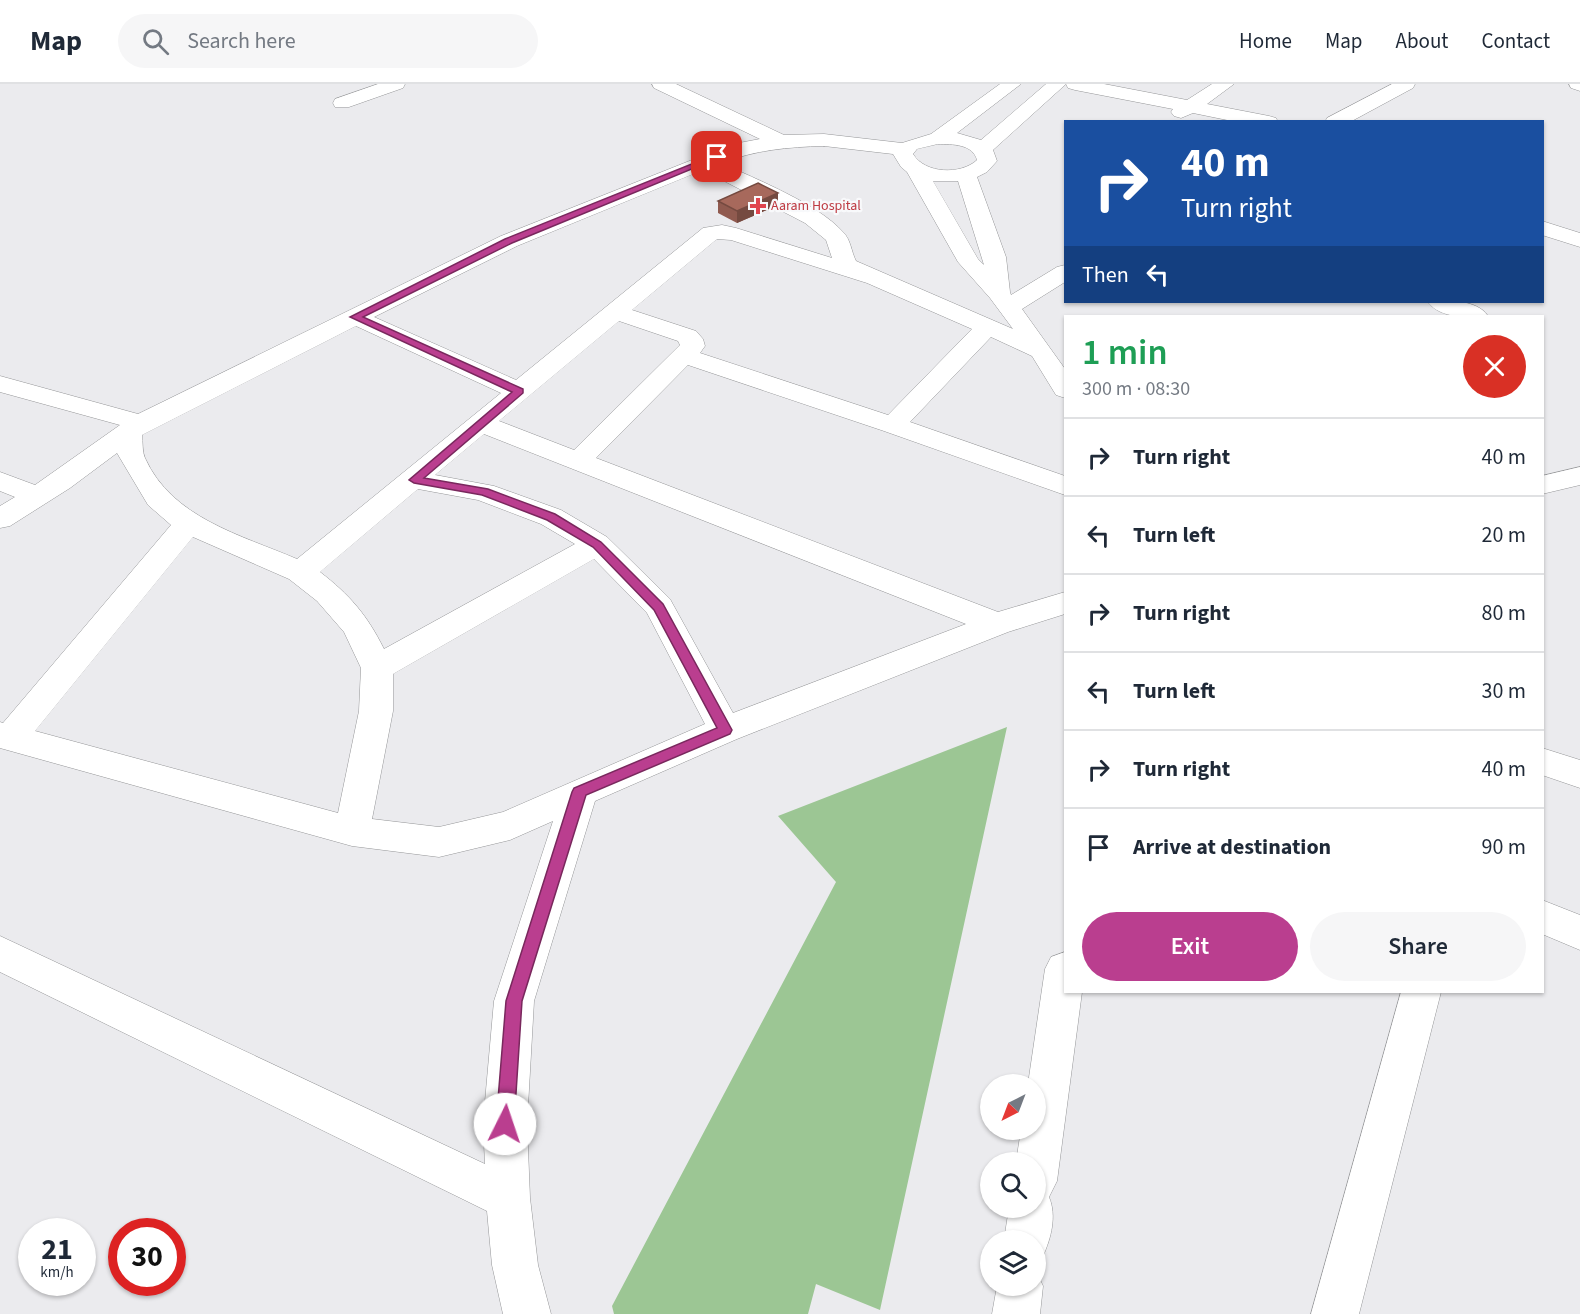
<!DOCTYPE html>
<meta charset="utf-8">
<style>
:root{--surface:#fff;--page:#f6f6f7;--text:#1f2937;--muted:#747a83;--line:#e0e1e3;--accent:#ba3e8f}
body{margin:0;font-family:"Source Sans 3",sans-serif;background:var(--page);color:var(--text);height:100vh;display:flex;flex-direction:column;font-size:22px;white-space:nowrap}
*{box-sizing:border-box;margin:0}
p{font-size:20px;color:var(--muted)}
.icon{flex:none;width:33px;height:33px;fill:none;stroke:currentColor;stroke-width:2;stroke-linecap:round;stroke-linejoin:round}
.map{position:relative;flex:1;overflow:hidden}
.drawer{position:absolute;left:1064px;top:231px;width:480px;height:678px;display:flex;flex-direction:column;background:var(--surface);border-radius:0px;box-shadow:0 2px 4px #0004}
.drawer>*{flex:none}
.hud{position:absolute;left:1064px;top:36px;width:480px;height:183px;border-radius:0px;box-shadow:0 2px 4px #0004;background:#1a4fa0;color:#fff;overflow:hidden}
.needle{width:39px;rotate:222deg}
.controls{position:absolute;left:980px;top:990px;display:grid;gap:12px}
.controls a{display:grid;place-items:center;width:66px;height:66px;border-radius:50%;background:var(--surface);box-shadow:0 2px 4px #0004;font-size:30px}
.speed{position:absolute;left:18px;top:1134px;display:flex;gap:12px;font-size:30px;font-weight:700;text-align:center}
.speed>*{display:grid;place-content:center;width:78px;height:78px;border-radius:50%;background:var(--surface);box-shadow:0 2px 4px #0004;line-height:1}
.speed small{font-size:15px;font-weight:400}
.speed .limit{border:9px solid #d22;background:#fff;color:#111}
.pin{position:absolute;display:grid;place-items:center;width:51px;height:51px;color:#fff;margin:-26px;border-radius:12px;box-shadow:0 3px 9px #0006}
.me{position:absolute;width:66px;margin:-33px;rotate:4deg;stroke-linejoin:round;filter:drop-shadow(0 0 4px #0008)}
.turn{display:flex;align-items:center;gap:21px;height:126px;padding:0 18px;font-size:27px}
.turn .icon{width:78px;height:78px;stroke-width:2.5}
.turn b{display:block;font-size:42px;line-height:51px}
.then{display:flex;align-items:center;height:57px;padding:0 18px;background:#0003;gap:12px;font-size:22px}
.round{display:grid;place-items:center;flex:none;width:63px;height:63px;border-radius:32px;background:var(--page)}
.overview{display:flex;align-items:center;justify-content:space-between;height:102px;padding:0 18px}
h1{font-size:36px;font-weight:600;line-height:45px;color:#1e9e55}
.primary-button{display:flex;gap:12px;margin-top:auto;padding:12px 18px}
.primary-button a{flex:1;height:69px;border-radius:36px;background:var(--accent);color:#fff;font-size:24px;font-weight:600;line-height:69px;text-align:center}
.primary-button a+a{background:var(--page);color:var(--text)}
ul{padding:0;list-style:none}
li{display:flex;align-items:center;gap:18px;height:78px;padding:0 18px;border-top:2px solid var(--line)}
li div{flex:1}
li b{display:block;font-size:22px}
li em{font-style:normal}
header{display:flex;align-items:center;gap:36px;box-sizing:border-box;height:84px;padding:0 30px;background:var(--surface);border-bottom:2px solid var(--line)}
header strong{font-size:28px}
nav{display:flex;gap:33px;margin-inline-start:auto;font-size:21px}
.search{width:420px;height:54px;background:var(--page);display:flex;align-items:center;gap:15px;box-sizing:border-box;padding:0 21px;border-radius:33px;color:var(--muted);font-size:22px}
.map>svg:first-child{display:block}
.forest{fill:#9cc694}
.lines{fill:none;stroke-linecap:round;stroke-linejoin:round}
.minor-casing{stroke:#959698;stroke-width:1}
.minor{fill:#fff;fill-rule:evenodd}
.wall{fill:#905a4f}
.shaded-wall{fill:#754a40}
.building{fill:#a7695c;stroke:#754a40;stroke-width:1.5}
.route{fill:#ba3e8f;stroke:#79285d;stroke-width:1.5}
.health-dot{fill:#e0444e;stroke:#f8f9fb;stroke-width:2}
.labels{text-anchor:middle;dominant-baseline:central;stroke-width:4.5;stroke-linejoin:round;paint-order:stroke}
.far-health-label{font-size:14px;fill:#be3a42;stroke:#f8f9fb;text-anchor:start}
</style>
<header>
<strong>Map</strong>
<div class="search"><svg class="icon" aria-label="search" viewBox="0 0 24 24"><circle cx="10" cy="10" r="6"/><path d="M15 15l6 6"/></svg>Search here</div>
<nav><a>Home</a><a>Map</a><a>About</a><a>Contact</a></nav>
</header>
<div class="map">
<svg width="1580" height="1230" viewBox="0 0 1580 1230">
<rect width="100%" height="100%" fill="#ebebee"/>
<path class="forest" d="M 1007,643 L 880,1226 L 816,1200 L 808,1230 L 614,1230 L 612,1222 L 836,798 L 778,732 Z"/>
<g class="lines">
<g class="minor-casing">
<path id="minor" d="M 378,0 L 405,0 L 403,4 L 349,23 L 335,23 L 333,19 L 335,15 Z
M 652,0 L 676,0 L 784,51 L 824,50 L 902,59 L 931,50 L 1000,0 L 1021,0 L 957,49 L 981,56 L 1046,0 L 1104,0 L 1187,16 L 1212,0 L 1234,0 L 1207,20 L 1269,32 L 1276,34 L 1278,38 L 1237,38 L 1193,29 L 1181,34 L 1174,32 L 1171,28 L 1173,25 L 1075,6 L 1068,4 L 1066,0 L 993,66 L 997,77 L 987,88 L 977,93 L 1006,173 L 1010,208 L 1011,211 L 1057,183 L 1065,181 L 1065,198 L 1022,225 L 1065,285 L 1065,314 L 1056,311 L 1032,272 L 991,253 L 910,338 L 1065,392 L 1065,411 L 884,347 L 688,281 L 596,374 L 998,528 L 1065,508 L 1065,530 L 1008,548 L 737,655 L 595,717 L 534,917 L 527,1040 L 530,1114 L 538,1181 L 551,1230 L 503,1230 L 492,1181 L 487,1127 L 0,888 L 0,852 L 485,1080 L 483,1040 L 494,917 L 553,737 L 510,756 L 439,773 L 352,762 L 0,664 L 0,638 L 3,639 L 171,441 L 148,421 L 117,369 L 70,404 L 10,442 L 0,444 L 0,422 L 15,413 L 0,407 L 0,388 L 35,401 L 120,341 L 0,308 L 0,292 L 138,330 L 501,152 L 697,74 L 739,59 L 760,55 L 654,4 ZM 938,60 C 952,60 973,60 977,76 C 961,91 925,90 913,70 L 917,65 ZM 824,62 L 893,70 L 901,83 L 907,88 L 958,178 L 990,214 L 1013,245 L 856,177 C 851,167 851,156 843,148 C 818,120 756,95 721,79 C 756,66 787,63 824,62 ZM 703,86 L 805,139 L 826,156 L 832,174 L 736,144 L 722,141 L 703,144 L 516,296 L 374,233 L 517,162 ZM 933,97 L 958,97 L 984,181 L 978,175 ZM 717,155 L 731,156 L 867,199 L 972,245 L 888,331 L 700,269 L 705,262 L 703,255 L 696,247 L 632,226 ZM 619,237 L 678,257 L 680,261 L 574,366 L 499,337 ZM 356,242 L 501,309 L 297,475 C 241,451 172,434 145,374 C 142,368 143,358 142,351 ZM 484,350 L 966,540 L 733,629 L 670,515 L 607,453 L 561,426 L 494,402 L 435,391 ZM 418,405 L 478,416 L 541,440 L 575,460 L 384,565 C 367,531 350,511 320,488 ZM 193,453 L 289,495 L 317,517 L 344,548 L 361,584 L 359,627 L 338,729 L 35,647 ZM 594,475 L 647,529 L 705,640 L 503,728 L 439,743 L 372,735 L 393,627 L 393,590 Z
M 1392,0 L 1415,0 L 1413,4 L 1350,38 L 1325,38 L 1327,34 Z
M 1569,0 L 1580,0 L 1580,7 L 1571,4 Z
M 1542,137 L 1580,149 L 1580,163 L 1542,151 Z
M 1428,218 C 1446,216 1477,215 1488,232 C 1470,234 1440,235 1428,218 Z
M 1580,383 L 1580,401 L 1542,410 L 1542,392 Z
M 1542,664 L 1580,676 L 1580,704 L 1542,691 Z
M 1542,816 L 1580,831 L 1580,866 L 1542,850 Z
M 1065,868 L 1065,908 L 1082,908 L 1057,1097 L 1049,1113 C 1057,1132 1051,1154 1043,1172 L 1035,1176 L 1035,1156 L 1004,1156 L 1009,1124 L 1035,1124 L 1035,1078 L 1016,1078 L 1021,1046 L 1035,1046 L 1035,1000 L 1028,1000 L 1045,885 L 1051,873 Z
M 1401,908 L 1441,908 L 1359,1230 L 1311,1230 Z
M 1035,1185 L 1043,1202 L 1040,1230 L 992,1230 L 997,1202 L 1035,1202 Z"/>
</g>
<use href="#minor" class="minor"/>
</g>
<path class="wall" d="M 778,109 L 778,121 L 737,139 L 718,129 L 718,117 Z"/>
<path class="shaded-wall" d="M 778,109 L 778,121 L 737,139 L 737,127 Z"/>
<path class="building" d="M 758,99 L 778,109 L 737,127 L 718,117 Z"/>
<path class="route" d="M 714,71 L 721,73 L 512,159 L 363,233 L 523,305 L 523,309 L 424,394 L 488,405 L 555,430 L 601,458 L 663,520 L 732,646 L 730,650 L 586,711 L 522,917 L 514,1040 L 511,1046 L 505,1049 L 499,1046 L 496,1040 L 506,917 L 572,708 L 574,704 L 717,644 L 654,526 L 593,463 L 547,436 L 482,411 L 414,399 L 409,396 L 512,308 L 350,233 L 505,155 Z"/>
<path class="health-dot" d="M755 113h6v6h6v6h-6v6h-6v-6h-6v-6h6z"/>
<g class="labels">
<g class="far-health-label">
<text x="771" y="122">Aaram Hospital</text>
</g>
</g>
</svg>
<div class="controls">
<a><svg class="needle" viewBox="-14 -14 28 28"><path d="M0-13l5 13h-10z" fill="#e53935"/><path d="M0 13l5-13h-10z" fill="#747a83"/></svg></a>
<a><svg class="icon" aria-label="search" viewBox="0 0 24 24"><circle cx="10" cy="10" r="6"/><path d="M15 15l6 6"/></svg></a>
<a><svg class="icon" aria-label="layers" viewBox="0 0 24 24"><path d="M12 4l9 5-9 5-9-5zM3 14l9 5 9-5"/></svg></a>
</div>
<div class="speed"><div>21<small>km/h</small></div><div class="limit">30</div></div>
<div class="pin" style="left:717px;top:73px;background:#d93025"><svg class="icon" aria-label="arrive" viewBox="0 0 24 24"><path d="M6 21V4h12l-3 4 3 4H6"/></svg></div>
<svg class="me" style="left:505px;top:1040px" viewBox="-20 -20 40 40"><circle r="19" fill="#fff"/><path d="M0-13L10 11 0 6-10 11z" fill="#ba3e8f"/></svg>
<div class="hud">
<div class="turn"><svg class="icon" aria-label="right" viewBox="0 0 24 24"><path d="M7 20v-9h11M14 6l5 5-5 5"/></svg><div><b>40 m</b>Turn right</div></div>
<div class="then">Then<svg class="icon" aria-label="left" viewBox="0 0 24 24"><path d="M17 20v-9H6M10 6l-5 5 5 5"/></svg></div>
</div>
<section class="drawer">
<div class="overview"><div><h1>1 min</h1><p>300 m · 08:30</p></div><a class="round" style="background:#d93025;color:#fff"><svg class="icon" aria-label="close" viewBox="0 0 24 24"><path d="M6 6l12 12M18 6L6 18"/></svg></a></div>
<ul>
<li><svg class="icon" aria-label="right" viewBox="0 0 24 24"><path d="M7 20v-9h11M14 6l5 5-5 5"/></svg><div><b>Turn right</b></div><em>40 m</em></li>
<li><svg class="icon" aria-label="left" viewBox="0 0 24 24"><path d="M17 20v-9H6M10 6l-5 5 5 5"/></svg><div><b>Turn left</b></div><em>20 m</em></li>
<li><svg class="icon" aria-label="right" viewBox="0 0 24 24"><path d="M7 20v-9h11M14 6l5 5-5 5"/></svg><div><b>Turn right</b></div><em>80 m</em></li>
<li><svg class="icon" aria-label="left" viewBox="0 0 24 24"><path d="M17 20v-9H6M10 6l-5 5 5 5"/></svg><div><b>Turn left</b></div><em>30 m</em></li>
<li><svg class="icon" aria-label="right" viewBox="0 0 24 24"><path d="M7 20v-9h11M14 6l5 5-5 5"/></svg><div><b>Turn right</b></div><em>40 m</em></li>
<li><svg class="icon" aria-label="arrive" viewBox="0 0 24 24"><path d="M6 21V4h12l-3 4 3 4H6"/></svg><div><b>Arrive at destination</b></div><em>90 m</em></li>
</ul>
<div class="primary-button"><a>Exit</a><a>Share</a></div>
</section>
</div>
